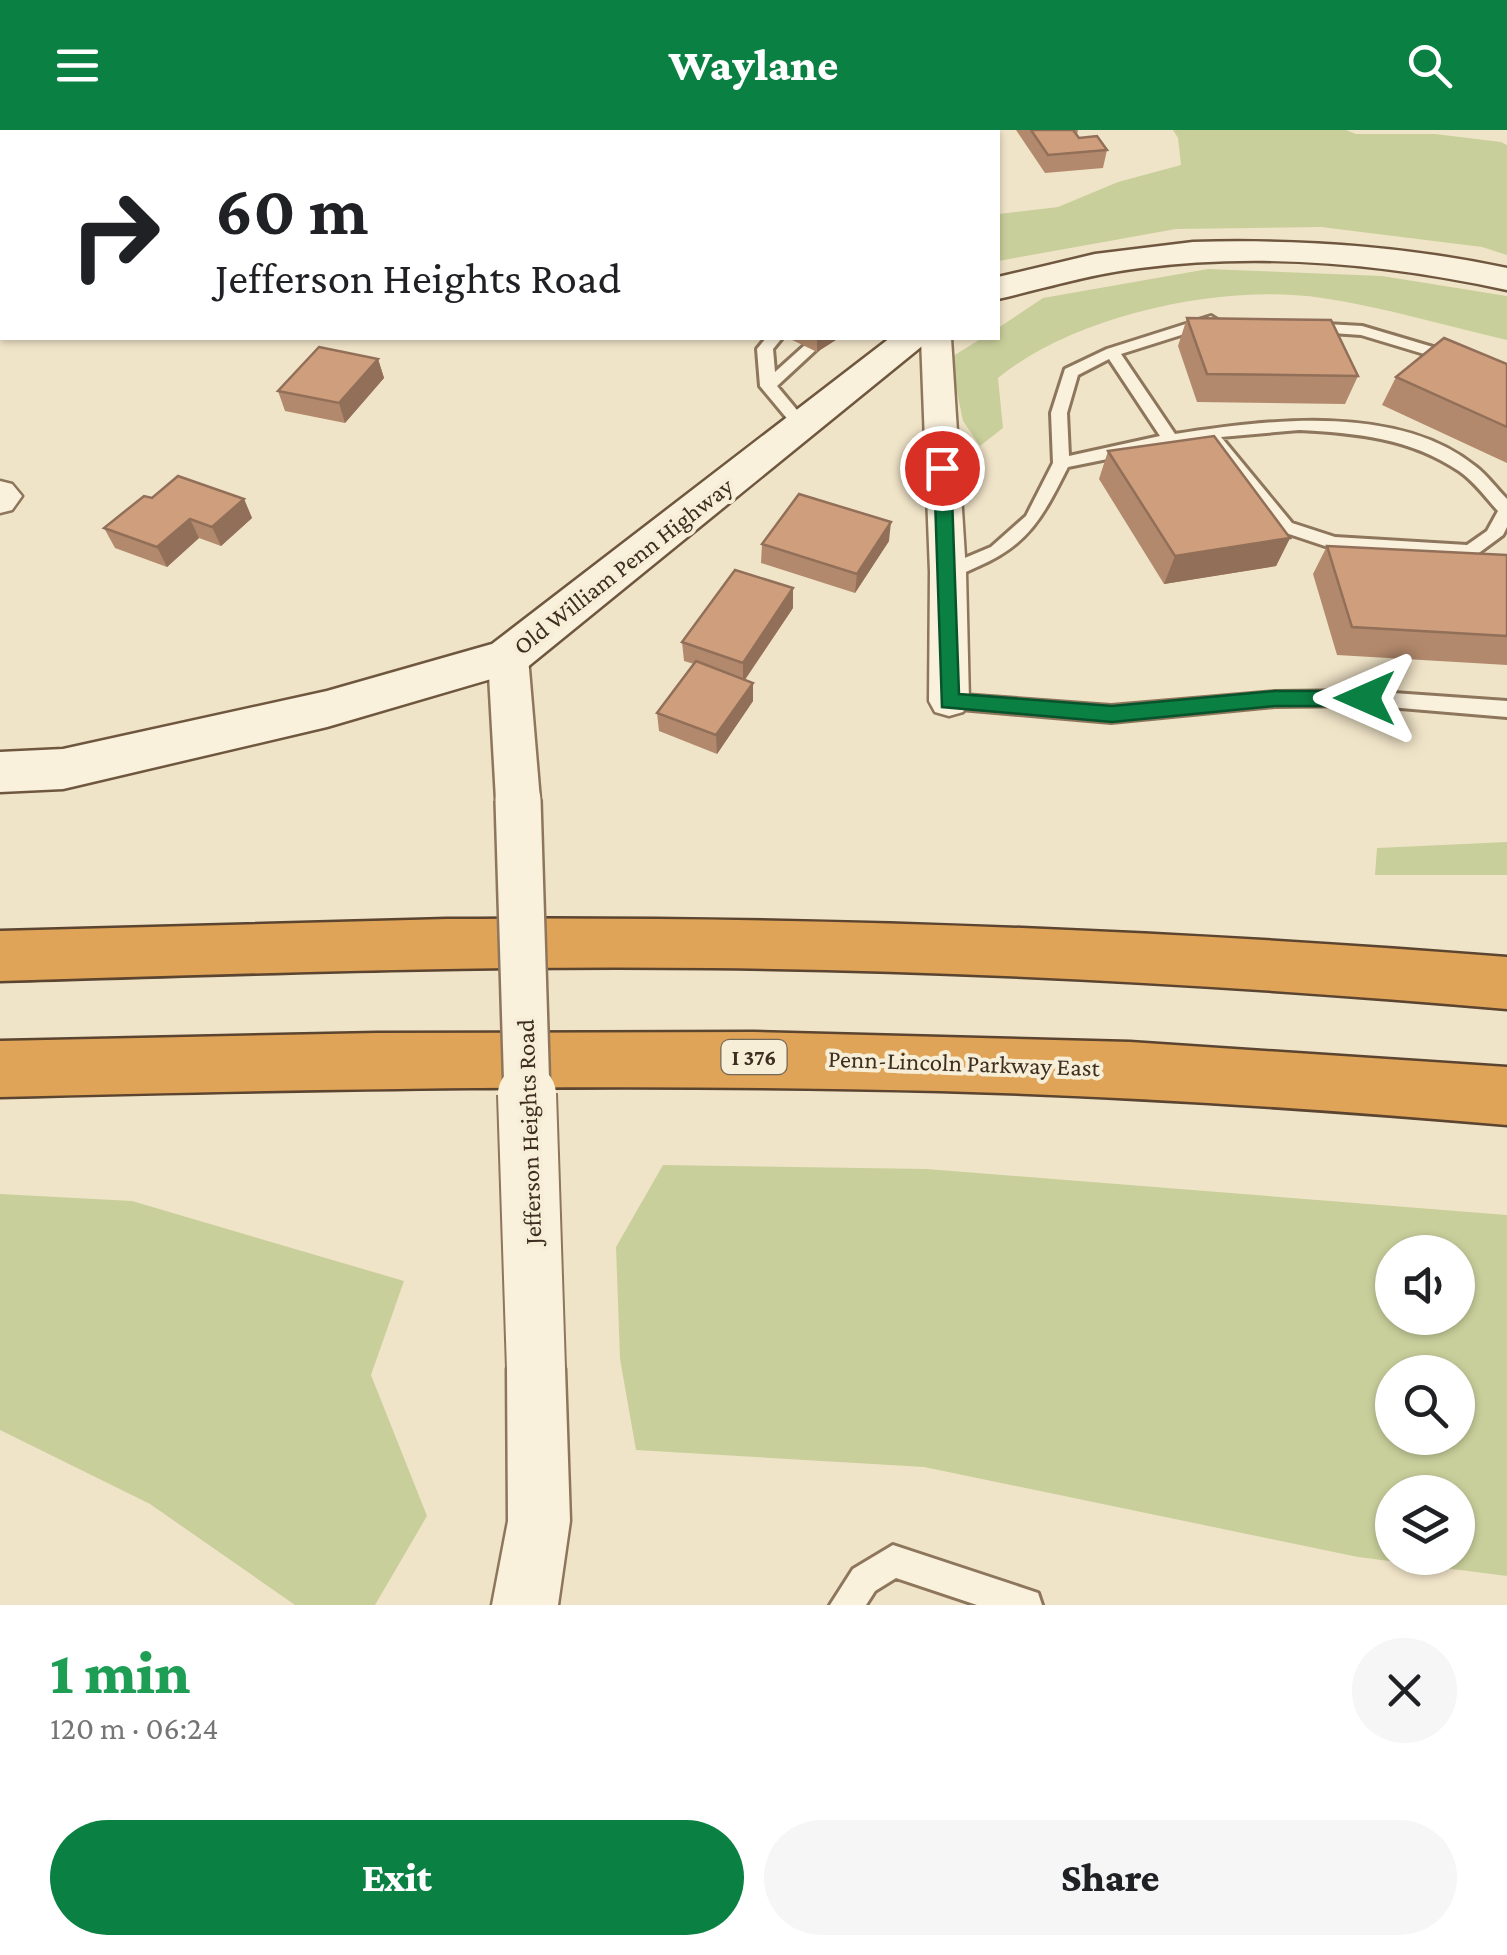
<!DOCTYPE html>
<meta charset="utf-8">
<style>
:root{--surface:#fff;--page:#f6f6f6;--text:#202124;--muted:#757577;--accent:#0b8043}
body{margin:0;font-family:"Crimson Pro",serif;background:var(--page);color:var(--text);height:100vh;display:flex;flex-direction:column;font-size:38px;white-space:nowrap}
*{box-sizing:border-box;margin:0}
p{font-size:32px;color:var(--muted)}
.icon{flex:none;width:55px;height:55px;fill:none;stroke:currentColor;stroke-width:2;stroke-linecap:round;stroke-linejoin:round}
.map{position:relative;height:1475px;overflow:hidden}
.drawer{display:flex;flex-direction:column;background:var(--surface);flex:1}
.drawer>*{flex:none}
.guide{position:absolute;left:0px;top:0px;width:1000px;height:210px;box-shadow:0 2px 8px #0004;background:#fff;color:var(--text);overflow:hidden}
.tools{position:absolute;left:1375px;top:1105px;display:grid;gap:20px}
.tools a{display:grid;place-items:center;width:100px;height:100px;border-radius:50%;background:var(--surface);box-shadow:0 2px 8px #0004;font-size:50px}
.pin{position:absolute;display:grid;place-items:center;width:85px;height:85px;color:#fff;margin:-42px;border:5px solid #fff;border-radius:50%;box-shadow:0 2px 10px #0007}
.me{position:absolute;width:110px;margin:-55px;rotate:270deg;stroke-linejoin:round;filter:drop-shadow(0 0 8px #0008)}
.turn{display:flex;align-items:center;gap:35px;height:210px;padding:0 50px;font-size:45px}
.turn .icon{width:130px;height:130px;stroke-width:2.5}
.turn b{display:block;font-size:70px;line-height:85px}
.round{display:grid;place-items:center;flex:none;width:105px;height:105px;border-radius:52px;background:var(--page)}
.overview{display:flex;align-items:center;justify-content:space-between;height:170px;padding:0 50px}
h1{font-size:60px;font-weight:800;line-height:75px;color:#1e9e55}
.button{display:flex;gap:20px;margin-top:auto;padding:20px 50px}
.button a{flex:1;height:115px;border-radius:60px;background:var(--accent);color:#fff;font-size:40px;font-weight:800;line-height:115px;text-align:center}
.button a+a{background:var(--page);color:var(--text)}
header{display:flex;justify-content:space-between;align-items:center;height:130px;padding:0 50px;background:var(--accent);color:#fff;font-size:45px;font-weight:800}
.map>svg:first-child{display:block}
.green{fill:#c9cf9b;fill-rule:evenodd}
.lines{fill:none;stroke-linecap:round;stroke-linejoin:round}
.lane-casing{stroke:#8d765c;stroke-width:6}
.street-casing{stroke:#8d765c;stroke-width:5}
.secondary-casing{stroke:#6f573f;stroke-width:5}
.highway-casing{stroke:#5b4430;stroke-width:5}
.lane{fill:#faf1dc;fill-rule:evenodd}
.street{fill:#faf1dc;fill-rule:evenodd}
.secondary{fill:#faf1dc;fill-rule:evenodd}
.highway{fill:#e0a458;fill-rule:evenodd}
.street-bridge-far1-casing{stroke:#8d765c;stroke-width:50;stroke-linecap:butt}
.street-bridge-casing{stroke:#8d765c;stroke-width:62;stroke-linecap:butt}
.street-bridge-far1{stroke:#faf1dc;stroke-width:45}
.street-bridge{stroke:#faf1dc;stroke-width:58}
.wall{fill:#b2896c}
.shaded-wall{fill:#916f58}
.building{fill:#cf9f7d;stroke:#916f58;stroke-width:2.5}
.route{fill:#0b8043;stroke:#07532c;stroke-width:2.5}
.labels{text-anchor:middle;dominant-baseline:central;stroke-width:8;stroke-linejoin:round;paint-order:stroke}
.shield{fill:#f7eed8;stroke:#756857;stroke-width:2.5}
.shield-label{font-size:22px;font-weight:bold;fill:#3d2e20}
.street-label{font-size:25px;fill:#3d2e20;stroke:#f7eed8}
</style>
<header><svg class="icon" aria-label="menu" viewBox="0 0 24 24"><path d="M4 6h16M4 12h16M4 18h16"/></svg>Waylane<svg class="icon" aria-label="search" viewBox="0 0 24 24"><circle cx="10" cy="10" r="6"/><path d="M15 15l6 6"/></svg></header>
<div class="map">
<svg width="1507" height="1475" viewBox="0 0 1507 1475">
<rect width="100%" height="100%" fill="#f0e4c8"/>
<path class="green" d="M 1173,0 L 1346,0 L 1356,4 L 1435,4 L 1501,12 L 1507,15 L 1507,125 L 1482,117 L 1321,97 L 1176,99 L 998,131 L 998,84 L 1058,77 L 1118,52 L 1181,35 L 1178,8 Z
M 1208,139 L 1382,146 L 1507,166 L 1507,210 C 1446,196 1384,177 1322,168 C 1223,153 1075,185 998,248 L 1003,298 L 980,316 L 963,291 L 950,228 L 982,208 L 998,208 L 998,198 L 1043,168 Z
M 1507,712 L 1507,745 L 1375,745 L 1377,718 Z
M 663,1035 L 927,1039 L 1507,1085 L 1507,1446 L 1358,1427 L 924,1337 L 636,1320 L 620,1229 L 616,1117 ZM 1392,1122 L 1458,1122 L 1458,1188 L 1392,1188 ZM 1458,1242 L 1458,1308 L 1392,1308 L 1392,1242 ZM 1458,1362 L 1458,1428 L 1392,1428 L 1392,1362 Z
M 0,1064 L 132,1071 L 404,1151 L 371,1245 L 427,1386 L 375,1475 L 295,1475 L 150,1374 L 0,1300 Z"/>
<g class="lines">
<g class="lane-casing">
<path id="lane" d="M 1211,186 L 1219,191 L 1216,194 L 1121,224 L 1175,304 C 1266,290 1397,273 1475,336 C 1487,345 1497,359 1507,369 L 1507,397 L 1503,405 L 1476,425 L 1334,419 L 1280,401 L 1206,309 L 1068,337 C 1044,384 1030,414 979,436 C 967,441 955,449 941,446 L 941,438 L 991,417 L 1026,386 L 1053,333 L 1051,283 L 1065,239 L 1107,219 ZM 1109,229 L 1160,306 L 1069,326 L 1067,283 L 1078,245 ZM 1299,300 C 1356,303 1410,308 1459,341 C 1474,351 1486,368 1498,381 L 1487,401 L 1467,415 L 1335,407 L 1292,393 L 1221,307 Z
M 1308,193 L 1362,196 L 1507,239 L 1507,249 L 1361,205 L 1303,201 L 1300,198 Z
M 766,208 L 782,208 L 773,219 L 775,242 L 805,215 L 818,218 L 777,256 L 807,292 L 807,298 L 795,298 L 760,256 L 757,219 Z
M 1365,561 L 1507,571 L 1507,587 L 1365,575 L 1275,576 L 1111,592 L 949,578 L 939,571 L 949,564 L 1111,576 L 1275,562 Z
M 893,1415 L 1026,1459 L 1038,1463 L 1042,1475 L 977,1475 L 896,1448 L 875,1461 L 866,1475 L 830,1475 L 853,1439 Z"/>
</g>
<g class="street-casing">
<path id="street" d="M 849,0 L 873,0 L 874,2 L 850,2 Z
M 921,208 L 951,208 L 966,442 L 969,571 L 963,582 L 949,586 L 935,582 L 929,571 L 930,442 Z
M 0,351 L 12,354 L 22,366 L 12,380 L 0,383 Z
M 508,513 L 522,517 L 528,527 L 540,670 L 533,682 L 518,687 L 503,682 L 496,670 L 488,527 L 494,517 Z
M 536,1210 L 557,1218 L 565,1239 L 570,1391 L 558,1475 L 492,1475 L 508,1391 L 507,1239 L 515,1218 Z"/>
</g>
<g class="secondary-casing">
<path id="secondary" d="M 1193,112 C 1300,109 1403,116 1507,138 L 1507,160 C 1388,134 1262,122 1140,138 C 1091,144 1045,158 998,169 L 998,147 L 1095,124 Z
M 890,208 L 932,208 L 525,539 L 327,597 L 63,659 L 0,662 L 0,622 L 63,619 L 327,561 L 492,514 Z"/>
</g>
<g class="highway-casing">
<path id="highway" d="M 447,789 C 801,786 1154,799 1507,827 L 1507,879 C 1243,856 978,841 712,838 C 475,835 237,844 0,851 L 0,801 Z
M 754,902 L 1130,912 L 1507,937 L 1507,995 C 1318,979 1129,966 940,961 C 626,953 313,959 0,967 L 0,911 L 377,903 Z"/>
</g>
<use href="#lane" class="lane"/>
<use href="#street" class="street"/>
<use href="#secondary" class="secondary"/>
<use href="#highway" class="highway"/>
<g class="street-bridge-far1-casing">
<path id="street-bridge-far1" d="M 518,670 L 527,966"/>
</g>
<g class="street-bridge-casing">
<path id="street-bridge" d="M 527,964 L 536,1239"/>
</g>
<use href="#street-bridge-far1" class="street-bridge-far1"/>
<use href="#street-bridge" class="street-bridge"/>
</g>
<path class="wall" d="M 1016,0 L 1078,0 L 1077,5 L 1079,8 L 1107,20 L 1103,38 L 1045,43 Z
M 1187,188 L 1358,246 L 1345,274 L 1197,272 L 1178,216 Z
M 788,208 L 839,208 L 817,222 Z
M 378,229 L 384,248 L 345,293 L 285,281 L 278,261 Z
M 1507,234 L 1507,333 L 1382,275 L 1396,247 Z
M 1108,321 L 1290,408 L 1276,436 L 1164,454 L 1099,349 Z
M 152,368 L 244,369 L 252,388 L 221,416 L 199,408 L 167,437 L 115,418 L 104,398 Z
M 889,411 L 855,463 L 761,433 L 762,414 Z
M 1327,416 L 1507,425 L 1507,535 L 1337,525 L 1313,444 Z
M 793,478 L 745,550 L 753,571 L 717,624 L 659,601 L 657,583 L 694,534 L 684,531 L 682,512 Z"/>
<path class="shaded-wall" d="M 0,100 L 2,100 L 2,119 L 0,115 Z
M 817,208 L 839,208 L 817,222 Z
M 378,229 L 384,248 L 345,293 L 339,273 Z
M 244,369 L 252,388 L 221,416 L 212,397 Z
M 190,389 L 199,408 L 167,437 L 157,417 Z
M 891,392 L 889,411 L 855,463 L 857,444 Z
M 1290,408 L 1276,436 L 1164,454 L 1175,426 Z
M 793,458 L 793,478 L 743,552 L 743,533 Z
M 753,553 L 753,571 L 717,624 L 716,605 Z"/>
<path class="building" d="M 701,0 L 741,0 L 743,2 L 702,2 Z
M 1031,0 L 1073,0 L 1079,8 L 1097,6 L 1107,20 L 1048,25 Z
M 2,76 L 2,100 L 0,100 L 0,77 Z
M 1187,188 L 1331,190 L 1358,246 L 1207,244 Z
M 1444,208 L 1507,234 L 1507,297 L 1396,247 Z
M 319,217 L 378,229 L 339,273 L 278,261 Z
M 1214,306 L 1290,408 L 1175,426 L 1108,321 Z
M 178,346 L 244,369 L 212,397 L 190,389 L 157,417 L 104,398 L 144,366 L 152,368 Z
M 799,364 L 891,392 L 857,444 L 762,414 Z
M 1327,416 L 1507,425 L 1507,506 L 1352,497 Z
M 735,440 L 793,458 L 743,533 L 682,512 Z
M 696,531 L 753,553 L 716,605 L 657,583 Z"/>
<path class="route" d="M 942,333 L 951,338 L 959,564 L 1112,576 L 1275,561 L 1365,561 L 1375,568 L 1365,576 L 1275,576 L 1112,592 L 942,577 L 934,338 Z"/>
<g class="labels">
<rect class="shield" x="721.5" y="910" width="65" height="34" rx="8"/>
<g class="shield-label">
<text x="754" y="927">I 376</text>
</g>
<g class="street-label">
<text transform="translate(623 436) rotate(-38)">Old William Penn Highway</text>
<text transform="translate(964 933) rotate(2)">Penn-Lincoln Parkway East</text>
<text transform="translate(529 1002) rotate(-92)">Jefferson Heights Road</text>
</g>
</g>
</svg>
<div class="tools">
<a><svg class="icon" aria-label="sound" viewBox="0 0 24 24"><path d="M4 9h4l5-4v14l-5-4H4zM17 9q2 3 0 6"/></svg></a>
<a><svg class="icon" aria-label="search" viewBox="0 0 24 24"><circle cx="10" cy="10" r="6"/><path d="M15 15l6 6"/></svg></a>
<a><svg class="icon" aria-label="layers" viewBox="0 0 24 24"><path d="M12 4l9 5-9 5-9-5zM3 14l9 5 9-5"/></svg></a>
</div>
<div class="pin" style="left:942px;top:338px;background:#d93025"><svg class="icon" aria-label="arrive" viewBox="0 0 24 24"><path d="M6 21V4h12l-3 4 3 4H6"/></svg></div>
<svg class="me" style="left:1365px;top:568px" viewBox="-20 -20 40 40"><path d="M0-17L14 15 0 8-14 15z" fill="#0b8043" stroke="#fff" stroke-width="4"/></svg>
<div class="guide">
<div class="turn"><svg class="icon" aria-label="right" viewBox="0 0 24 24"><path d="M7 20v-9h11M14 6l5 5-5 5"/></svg><div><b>60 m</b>Jefferson Heights Road</div></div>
</div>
</div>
<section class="drawer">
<div class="overview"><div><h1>1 min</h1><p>120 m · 06:24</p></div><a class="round"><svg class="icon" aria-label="close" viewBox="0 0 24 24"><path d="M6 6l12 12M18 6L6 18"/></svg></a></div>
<div class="button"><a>Exit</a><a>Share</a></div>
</section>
